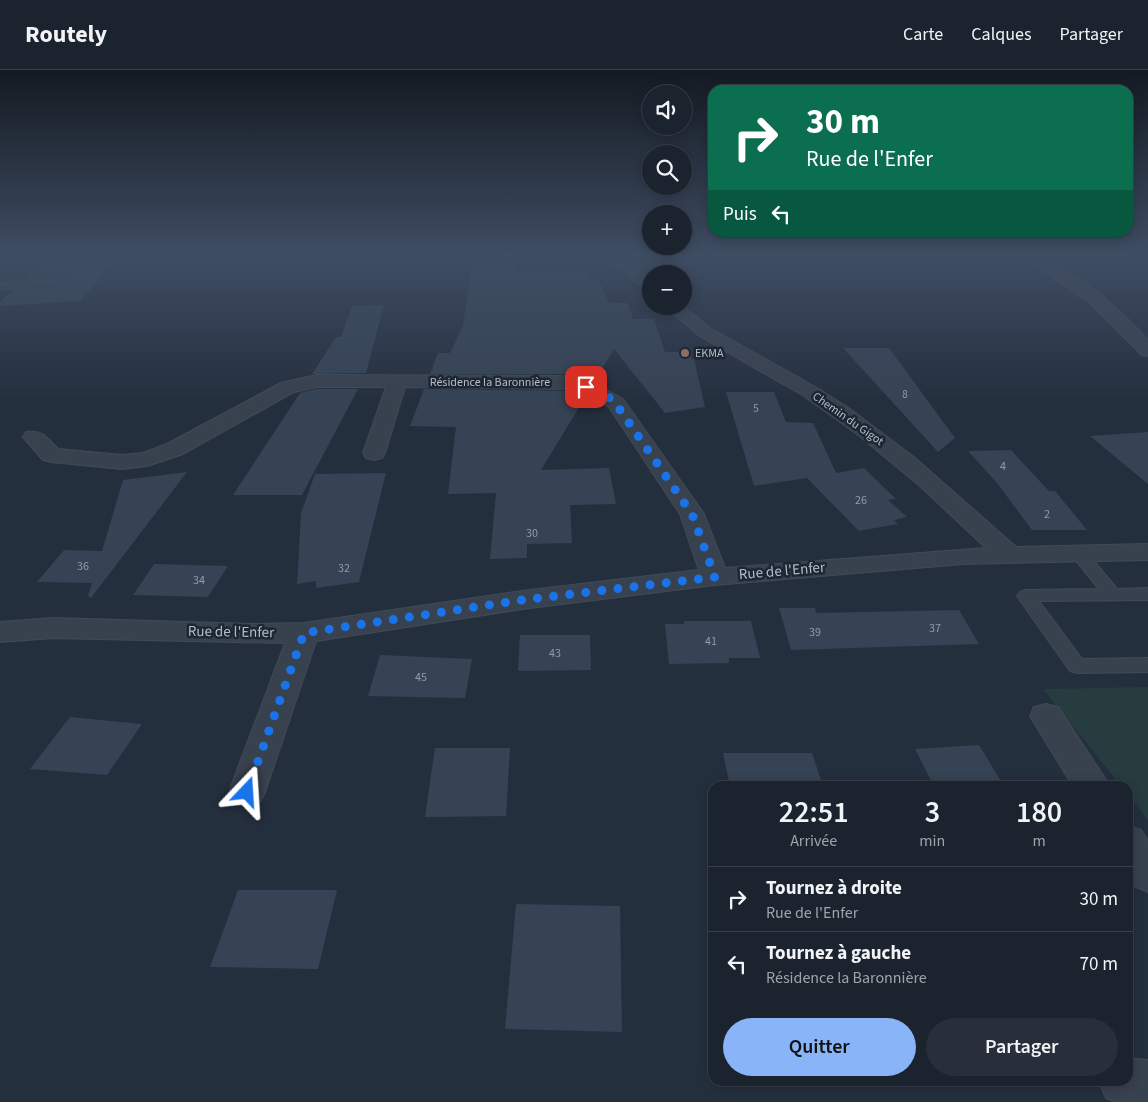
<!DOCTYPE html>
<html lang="fr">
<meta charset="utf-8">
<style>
:root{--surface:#1b232e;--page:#282f3a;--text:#f1f3f6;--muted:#a0a4aa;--line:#39404a;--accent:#8ab4f8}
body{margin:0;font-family:"Source Sans 3",sans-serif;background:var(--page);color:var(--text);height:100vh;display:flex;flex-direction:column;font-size:19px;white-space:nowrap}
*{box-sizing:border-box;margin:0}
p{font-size:16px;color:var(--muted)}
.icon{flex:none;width:28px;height:28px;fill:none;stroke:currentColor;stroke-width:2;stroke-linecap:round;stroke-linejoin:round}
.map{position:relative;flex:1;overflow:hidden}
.side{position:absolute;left:708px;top:711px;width:425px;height:305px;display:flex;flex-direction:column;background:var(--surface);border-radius:15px;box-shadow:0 2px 12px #0003,0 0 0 1px var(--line)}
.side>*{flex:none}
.banner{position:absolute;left:708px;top:15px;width:425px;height:152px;border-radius:15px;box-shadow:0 2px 12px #0003,0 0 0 1px var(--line);background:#0b6e4f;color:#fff;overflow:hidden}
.buttons{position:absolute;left:642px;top:15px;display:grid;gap:10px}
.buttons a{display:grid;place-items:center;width:50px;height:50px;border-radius:50%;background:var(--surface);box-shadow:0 2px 12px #0003,0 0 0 1px var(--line);font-size:25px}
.pin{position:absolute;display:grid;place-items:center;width:42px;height:42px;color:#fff;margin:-21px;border-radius:10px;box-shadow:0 2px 8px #0006}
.me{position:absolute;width:55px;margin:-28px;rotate:20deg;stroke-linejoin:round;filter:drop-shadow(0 0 4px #0008)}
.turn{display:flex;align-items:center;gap:18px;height:105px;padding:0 15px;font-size:22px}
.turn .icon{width:65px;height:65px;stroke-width:2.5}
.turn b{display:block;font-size:35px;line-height:42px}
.then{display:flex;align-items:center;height:48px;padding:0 15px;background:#0003;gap:10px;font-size:19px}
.eta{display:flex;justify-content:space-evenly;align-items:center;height:85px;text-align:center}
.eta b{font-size:30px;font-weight:600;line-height:35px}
.button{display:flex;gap:10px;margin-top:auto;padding:10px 15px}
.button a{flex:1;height:58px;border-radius:30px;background:var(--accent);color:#111;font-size:20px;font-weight:600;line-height:58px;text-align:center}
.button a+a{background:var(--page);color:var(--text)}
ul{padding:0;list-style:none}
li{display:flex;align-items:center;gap:15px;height:65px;padding:0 15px;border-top:1px solid var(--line)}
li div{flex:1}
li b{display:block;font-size:19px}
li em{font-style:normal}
header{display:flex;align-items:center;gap:30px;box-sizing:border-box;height:70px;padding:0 25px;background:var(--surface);border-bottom:1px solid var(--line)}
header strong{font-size:24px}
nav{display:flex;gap:28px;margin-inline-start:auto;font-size:18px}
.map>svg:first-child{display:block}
.green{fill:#263c3f}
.building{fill:#364354}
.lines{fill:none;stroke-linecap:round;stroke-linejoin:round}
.service-casing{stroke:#414a57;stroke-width:2}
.minor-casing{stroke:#414a57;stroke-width:2}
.service{fill:#38414e;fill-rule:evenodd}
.minor{fill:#38414e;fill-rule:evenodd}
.route{stroke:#1a73e8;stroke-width:9;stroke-dasharray:0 16.2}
.education-dot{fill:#8d6e63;stroke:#1d2633;stroke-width:2}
.labels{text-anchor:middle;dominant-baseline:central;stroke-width:5;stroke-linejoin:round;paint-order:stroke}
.far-number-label{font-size:11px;fill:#929caa}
.far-poi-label{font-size:12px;fill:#b4bcc9;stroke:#1d2633;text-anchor:start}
.far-street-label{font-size:12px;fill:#b4bcc9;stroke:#1d2633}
.number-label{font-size:12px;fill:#929caa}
.street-label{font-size:15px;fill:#b4bcc9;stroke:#1d2633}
</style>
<header>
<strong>Routely</strong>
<nav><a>Carte</a><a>Calques</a><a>Partager</a></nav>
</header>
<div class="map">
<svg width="1148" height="1032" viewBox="0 0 1148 1032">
<rect width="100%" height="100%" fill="#242f3e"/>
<path class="green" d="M 1148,617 L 1148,750 L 1128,724 L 1128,716 L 1121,716 L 1043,619 Z"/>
<path class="building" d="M 473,187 L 515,187 L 516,201 L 585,199 L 589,208 L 598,208 L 609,233 L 628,233 L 633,249 L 654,249 L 665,282 L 690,282 L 691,289 L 694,289 L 705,337 L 665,343 L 614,279 L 594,312 L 562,304 L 430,304 L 438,283 L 450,283 L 463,256 Z
M 115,191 L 80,231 L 0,236 L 0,232 L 13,220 L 65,216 L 68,213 L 68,210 L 62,207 L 24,210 L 40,194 Z
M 384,235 L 366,303 L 312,304 L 336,267 L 341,267 L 352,236 Z
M 843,278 L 889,278 L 955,368 L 938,382 Z
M 317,319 L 358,319 L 302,425 L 233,425 L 300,323 Z
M 424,319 L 570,321 L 586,326 L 541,400 L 609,398 L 616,434 L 570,435 L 572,473 L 527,474 L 527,488 L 490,489 L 496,423 L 448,424 L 456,357 L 410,356 Z
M 726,322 L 774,322 L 786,352 L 813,353 L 836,403 L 864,398 L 896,429 L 888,430 L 907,447 L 894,450 L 898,454 L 859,461 L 807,408 L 754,416 Z
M 1148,362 L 1148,414 L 1090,366 Z
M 1011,380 L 1049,421 L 1055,421 L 1087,460 L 1032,460 L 997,413 L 968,381 Z
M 187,402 L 91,528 L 88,526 L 92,513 L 37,512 L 64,480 L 102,481 L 123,410 Z
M 386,403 L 359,512 L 316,518 L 316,511 L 297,514 L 301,443 L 315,404 Z
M 154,494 L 228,496 L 208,527 L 133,525 Z
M 779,538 L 815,538 L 816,543 L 959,540 L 979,574 L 791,580 Z
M 684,551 L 751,551 L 760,588 L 729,588 L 729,593 L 669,594 L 665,554 L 684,554 Z
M 520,565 L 590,565 L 591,600 L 518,601 Z
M 380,585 L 472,589 L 465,628 L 368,626 Z
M 70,647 L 142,654 L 107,705 L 30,699 Z
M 979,675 L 1004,716 L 934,716 L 915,679 Z
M 435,678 L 510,678 L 506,746 L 425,747 Z
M 723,683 L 812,683 L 823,716 L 730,716 Z
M 238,820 L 337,820 L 318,899 L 210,897 Z
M 516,834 L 620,836 L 622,962 L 505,959 Z"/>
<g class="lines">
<g class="service-casing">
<path id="service" d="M 62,209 L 67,212 L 65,214 L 0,219 L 0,213 Z
M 1077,477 L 1083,478 L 1117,519 L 1148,518 L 1148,530 L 1039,531 L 1082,589 L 1148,588 L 1148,602 L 1077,603 L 1070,601 L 1017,526 L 1020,522 L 1026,520 L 1099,519 L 1069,482 L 1071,478 Z"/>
</g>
<g class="minor-casing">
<path id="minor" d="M 607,187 L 622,187 L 651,210 L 651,223 L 646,221 Z
M 1021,187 C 1027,187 1035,186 1040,188 C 1080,201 1120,240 1148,270 L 1148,286 L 1142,285 L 1088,231 Z
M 665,236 L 683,236 L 710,258 L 817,318 L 850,339 L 915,388 L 1016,477 L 1148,474 L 1148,490 L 963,494 L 715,515 L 522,539 L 316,571 L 265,722 L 260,732 L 247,737 L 234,732 L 229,722 L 285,573 L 53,568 L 0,572 L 0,552 L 53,548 L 253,554 L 304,553 L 522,521 L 699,500 L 680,444 L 609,337 L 590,325 L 570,319 L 405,317 L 385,383 L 382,388 L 374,390 L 366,388 L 363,383 L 386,317 L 317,317 L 294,322 L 183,384 L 147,396 L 122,399 L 51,392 L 43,390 L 23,367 L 26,362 C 42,359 48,369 58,379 L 122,385 L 143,383 L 167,374 L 281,313 L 317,305 L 562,306 L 598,315 L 623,329 L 704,444 L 725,498 L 986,478 L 920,416 L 857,364 L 804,326 L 698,265 Z
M 1046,634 L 1058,637 L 1110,716 L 1073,716 L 1030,646 L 1034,637 Z
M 1128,756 L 1141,760 L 1148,771 L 1148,822 L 1134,816 L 1128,805 Z
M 1128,988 L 1148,990 L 1148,1032 L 1116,1032 L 1106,1028 L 1099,1011 L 1128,1011 Z"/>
</g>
<use href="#service" class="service"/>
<use href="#minor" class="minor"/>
</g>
<linearGradient id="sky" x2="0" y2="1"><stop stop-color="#141a22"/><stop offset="0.56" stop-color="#3f4d63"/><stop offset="1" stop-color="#3f4d63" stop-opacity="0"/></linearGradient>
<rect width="1148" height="331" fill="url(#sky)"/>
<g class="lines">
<path class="route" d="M 247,722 L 304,563 L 522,530 L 715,507 L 692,444 L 616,334 L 604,323 L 586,317"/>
</g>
<circle class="education-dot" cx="685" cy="283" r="5"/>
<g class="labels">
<g class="far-number-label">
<text x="905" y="324">8</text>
<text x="756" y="338">5</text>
</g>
<g class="far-poi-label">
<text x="695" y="283">EKMA</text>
</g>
<g class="far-street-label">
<text x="490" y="312">Résidence la Baronnière</text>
<text transform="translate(848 349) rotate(35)">Chemin du Gigot</text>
</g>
<g class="number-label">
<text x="1003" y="396">4</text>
<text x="861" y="430">26</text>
<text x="1047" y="444">2</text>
<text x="532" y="463">30</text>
<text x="83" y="496">36</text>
<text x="344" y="498">32</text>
<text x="199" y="510">34</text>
<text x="935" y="558">37</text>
<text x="815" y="562">39</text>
<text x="711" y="571">41</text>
<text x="555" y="583">43</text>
<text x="421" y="607">45</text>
</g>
<g class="street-label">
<text transform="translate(782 501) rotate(-5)">Rue de l'Enfer</text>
<text transform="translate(231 562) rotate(1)">Rue de l'Enfer</text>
</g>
</g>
</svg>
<div class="buttons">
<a><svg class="icon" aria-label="sound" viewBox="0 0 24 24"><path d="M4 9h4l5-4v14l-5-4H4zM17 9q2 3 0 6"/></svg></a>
<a><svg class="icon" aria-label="search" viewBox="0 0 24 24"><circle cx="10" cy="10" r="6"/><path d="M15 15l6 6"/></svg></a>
<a>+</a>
<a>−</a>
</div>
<div class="pin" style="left:586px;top:317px;background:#d93025"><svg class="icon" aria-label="arrive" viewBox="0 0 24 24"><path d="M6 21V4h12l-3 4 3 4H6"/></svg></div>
<svg class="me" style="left:247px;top:722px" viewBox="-20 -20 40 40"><path d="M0-17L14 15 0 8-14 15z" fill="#1a73e8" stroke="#fff" stroke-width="4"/></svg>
<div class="banner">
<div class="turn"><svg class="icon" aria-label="right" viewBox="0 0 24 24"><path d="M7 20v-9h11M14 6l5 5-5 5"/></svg><div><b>30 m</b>Rue de l'Enfer</div></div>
<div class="then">Puis<svg class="icon" aria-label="left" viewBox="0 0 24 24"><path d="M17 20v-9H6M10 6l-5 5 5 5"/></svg></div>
</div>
<section class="side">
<div class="eta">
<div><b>22:51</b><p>Arrivée</p></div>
<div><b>3</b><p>min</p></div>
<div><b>180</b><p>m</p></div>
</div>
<ul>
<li><svg class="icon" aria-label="right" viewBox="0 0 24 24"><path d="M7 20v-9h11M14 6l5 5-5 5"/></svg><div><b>Tournez à droite</b><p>Rue de l'Enfer</p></div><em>30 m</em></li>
<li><svg class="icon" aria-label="left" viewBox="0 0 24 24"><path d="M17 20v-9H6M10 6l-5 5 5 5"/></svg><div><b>Tournez à gauche</b><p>Résidence la Baronnière</p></div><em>70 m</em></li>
</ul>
<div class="button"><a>Quitter</a><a>Partager</a></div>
</section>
</div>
